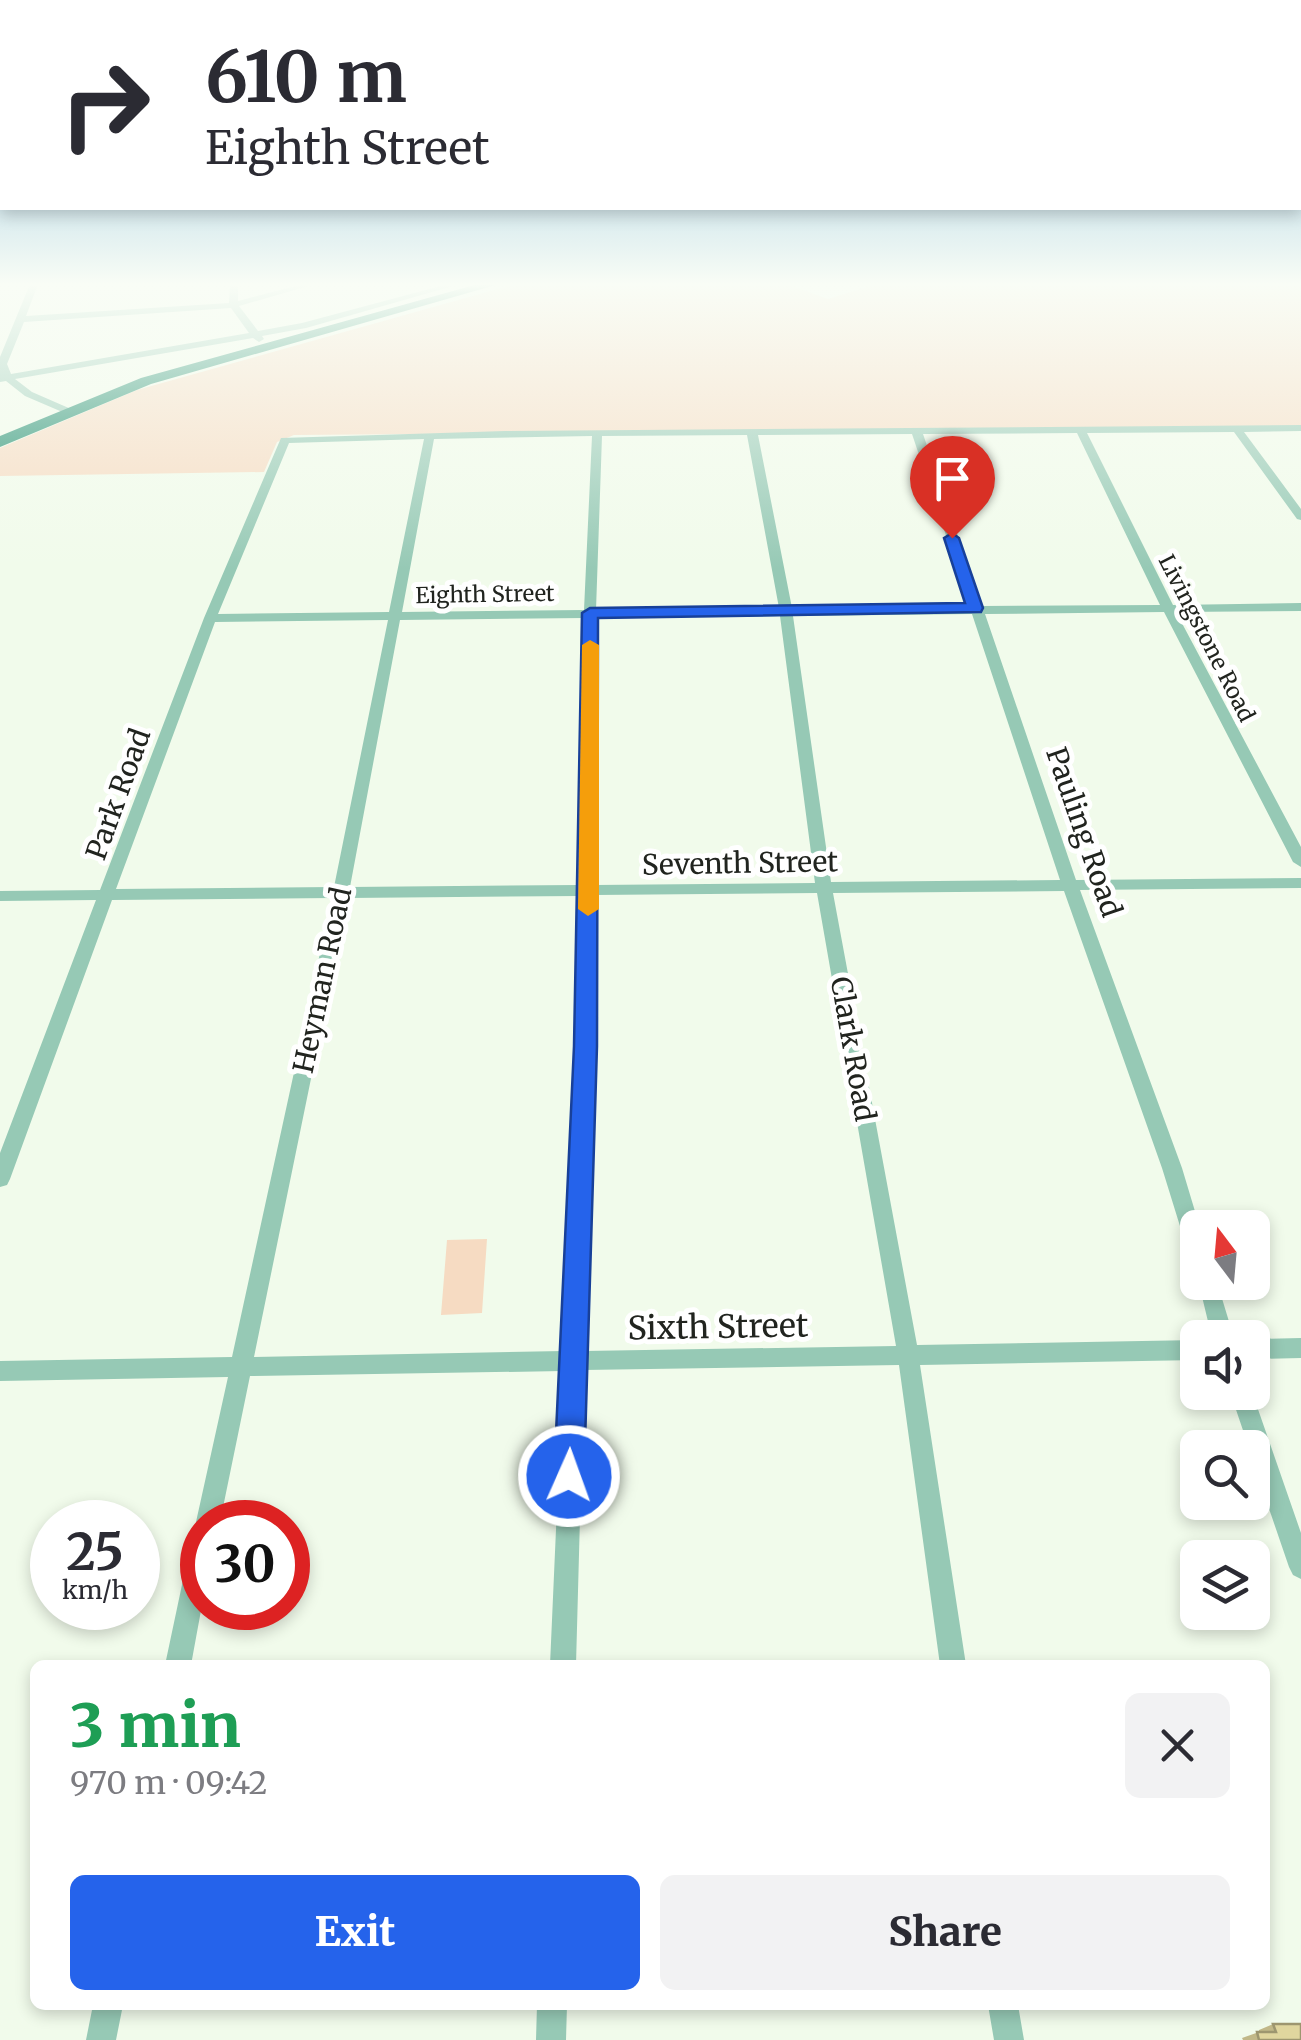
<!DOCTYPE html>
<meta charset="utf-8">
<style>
:root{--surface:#fff;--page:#f2f2f3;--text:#2b2b33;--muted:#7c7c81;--accent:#2563eb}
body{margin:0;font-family:Merriweather,serif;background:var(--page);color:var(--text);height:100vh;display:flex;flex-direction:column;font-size:38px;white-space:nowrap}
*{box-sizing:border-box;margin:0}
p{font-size:32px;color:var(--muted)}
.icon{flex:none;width:55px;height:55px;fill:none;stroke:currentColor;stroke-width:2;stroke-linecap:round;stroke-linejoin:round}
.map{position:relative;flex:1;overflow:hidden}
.drawer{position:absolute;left:30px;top:1660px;width:1240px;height:350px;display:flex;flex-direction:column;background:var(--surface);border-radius:15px;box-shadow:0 5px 15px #0003}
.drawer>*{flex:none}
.guide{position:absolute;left:0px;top:0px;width:1302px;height:210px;box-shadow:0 5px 15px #0003;background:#fff;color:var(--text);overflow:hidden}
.needle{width:65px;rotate:344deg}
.tools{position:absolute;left:1180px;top:1210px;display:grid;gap:20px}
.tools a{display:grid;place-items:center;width:90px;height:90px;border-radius:15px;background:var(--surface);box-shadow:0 5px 15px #0003;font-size:50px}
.speed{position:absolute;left:30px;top:1500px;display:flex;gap:20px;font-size:50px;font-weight:700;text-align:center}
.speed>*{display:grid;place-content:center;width:130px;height:130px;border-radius:50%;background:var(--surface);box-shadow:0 5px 15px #0003;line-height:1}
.speed small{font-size:25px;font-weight:400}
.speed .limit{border:15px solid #d22;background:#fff;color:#111}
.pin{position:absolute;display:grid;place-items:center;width:85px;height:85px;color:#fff;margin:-102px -42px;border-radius:50% 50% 50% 0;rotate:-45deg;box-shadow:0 0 10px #0007}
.pin .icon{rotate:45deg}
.me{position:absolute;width:110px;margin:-55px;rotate:2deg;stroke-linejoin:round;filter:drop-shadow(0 0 8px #0008)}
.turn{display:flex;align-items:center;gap:35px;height:210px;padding:0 40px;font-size:45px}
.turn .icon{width:130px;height:130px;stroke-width:2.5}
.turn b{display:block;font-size:70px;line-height:85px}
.round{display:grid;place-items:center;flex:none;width:105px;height:105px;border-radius:15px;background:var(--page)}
.overview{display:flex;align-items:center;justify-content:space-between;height:170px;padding:0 40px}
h1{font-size:60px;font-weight:800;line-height:75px;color:#1e9e55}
.action{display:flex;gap:20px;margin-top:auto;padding:20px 40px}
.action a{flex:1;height:115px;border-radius:15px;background:var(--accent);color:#fff;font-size:40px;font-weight:800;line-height:115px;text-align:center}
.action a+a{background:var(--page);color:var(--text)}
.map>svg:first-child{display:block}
.green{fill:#f6dbc2}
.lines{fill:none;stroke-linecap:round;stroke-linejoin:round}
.minor{fill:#96c9b5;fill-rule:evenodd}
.highway{fill:#1b8b6c;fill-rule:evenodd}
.wall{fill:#c1b888}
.building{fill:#e0d69e;stroke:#9d966f;stroke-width:2.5}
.route{fill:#2563eb;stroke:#184099;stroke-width:2.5}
.slow{fill:#f59e0b}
.labels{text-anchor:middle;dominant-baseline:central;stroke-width:10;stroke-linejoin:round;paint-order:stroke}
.far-street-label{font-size:22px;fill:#21241f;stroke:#fff}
.street-label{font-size:28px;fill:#21241f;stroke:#fff}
.near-street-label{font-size:32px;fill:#21241f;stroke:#fff}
</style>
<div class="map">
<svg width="1301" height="2040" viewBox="0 0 1301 2040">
<rect width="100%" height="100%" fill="#f1fbeb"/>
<path class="green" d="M 515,284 L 786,284 L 828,299 L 876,284 L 1301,284 L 1301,427 L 294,435 L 277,442 L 264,472 L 0,476 L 0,448 L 137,390 Z
M 487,1239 L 482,1313 L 441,1315 L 447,1240 Z"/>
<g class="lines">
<path class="minor" d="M 30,284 L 38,284 L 26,316 L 229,303 L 230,284 L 238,284 L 238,301 L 303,284 L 315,284 L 239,306 L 258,331 L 302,323 L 448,284 L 460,284 L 306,328 L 262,336 L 264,339 L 259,342 L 253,338 L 15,379 L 32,392 L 71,409 L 72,411 L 67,414 L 25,396 L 6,381 L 0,382 L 0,357 ZM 231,308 L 249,333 L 11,374 L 7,364 L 24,322 Z
M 1301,425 L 1301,431 L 1244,432 L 1301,509 L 1301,520 L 1297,519 L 1234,432 L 1087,433 L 1173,605 L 1301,603 L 1301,611 L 1176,612 L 1301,847 L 1301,867 L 1293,862 L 1164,612 L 985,614 L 1076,880 L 1301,878 L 1301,888 L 1080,890 L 1182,1168 L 1200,1228 L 1198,1228 L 1198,1260 L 1191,1258 L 1188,1252 L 1162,1168 L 1064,891 L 833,893 L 917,1345 L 1198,1340 L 1198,1360 L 920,1365 L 966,1665 L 940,1665 L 899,1365 L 584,1370 L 576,1665 L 550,1665 L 563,1371 L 250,1376 L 220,1522 L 202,1522 L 202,1531 L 196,1522 L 228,1377 L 0,1381 L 0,1361 L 232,1357 L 332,898 L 112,900 L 10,1179 L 7,1185 L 0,1187 L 0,1153 L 96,900 L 0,901 L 0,891 L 100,890 L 204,618 L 281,438 L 505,431 ZM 1077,433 L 1160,605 L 982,606 L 923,434 ZM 912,434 L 970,607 L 792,608 L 758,435 ZM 747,435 L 779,608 L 596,610 L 602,436 ZM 592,436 L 584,610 L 402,612 L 434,439 ZM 424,439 L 389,612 L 218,614 L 289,443 ZM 972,614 L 1060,880 L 831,882 L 793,616 ZM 780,616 L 815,883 L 595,885 L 596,618 ZM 584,618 L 579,885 L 350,887 L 400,620 ZM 388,620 L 334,887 L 116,889 L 215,622 ZM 817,893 L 896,1346 L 585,1351 L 594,1046 L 595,895 ZM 579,896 L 576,1046 L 563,1351 L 254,1357 L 348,898 Z
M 1198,1280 L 1217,1282 L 1234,1338 L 1212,1338 Z
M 1301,1338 L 1301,1358 L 1252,1359 L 1252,1339 Z
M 1230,1392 L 1252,1392 L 1301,1533 L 1301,1579 L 1293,1575 L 1289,1567 L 1252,1459 L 1252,1448 L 1249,1448 Z
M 202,1535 L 202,1605 L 191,1665 L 165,1665 L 190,1547 L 194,1539 Z
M 93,2005 L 123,2005 L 116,2040 L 86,2040 Z
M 537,2005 L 567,2005 L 566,2040 L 536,2040 Z
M 988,2005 L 1018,2005 L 1024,2040 L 994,2040 Z"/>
<path class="highway" d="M 478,284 L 499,284 L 151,384 L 0,447 L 0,436 L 141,378 Z"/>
</g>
<path class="wall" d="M 1273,2024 L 1301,2040 L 1243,2040 L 1242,2038 L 1259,2032 L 1259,2030 Z"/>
<path class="building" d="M 1273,2024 L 1301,2024 L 1301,2040 L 1259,2040 L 1257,2032 L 1276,2032 Z"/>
<linearGradient id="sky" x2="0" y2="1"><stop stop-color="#78b6d8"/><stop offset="0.5" stop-color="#f9fdf6"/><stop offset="1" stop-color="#f9fdf6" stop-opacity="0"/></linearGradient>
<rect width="1301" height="569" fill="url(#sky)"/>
<path class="route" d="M 952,533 L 959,538 L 983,608 L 981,612 L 598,618 L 597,1046 L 584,1476 L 580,1486 L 569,1490 L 558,1486 L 554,1476 L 574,1046 L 582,613 L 590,608 L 965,603 L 944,538 Z"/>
<path class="slow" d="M 590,640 L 599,645 L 599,909 L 588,916 L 578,909 L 582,645 Z"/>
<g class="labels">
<g class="far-street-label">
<text transform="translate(485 594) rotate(-1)">Eighth Street</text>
<text transform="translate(1207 638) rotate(63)">Livingstone Road</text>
</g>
<g class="street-label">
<text transform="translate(118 794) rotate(-70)">Park Road</text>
<text transform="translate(1084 832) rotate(71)">Pauling Road</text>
<text transform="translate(740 863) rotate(-1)">Seventh Street</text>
<text transform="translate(322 980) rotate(-78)">Heyman Road</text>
<text transform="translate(853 1049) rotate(80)">Clark Road</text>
</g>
<g class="near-street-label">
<text transform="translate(718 1327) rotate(-1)">Sixth Street</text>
</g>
</g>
</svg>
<div class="tools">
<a><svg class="needle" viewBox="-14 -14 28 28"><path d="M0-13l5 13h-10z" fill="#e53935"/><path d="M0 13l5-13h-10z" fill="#7c7c81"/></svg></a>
<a><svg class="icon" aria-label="sound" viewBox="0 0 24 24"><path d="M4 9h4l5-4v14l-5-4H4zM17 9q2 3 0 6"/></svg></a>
<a><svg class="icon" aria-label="search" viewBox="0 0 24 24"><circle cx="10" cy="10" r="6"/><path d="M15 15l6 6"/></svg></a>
<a><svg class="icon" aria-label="layers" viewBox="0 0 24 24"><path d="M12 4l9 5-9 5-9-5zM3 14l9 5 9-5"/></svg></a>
</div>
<div class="speed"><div>25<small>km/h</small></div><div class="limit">30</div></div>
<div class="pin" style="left:952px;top:538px;background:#d93025"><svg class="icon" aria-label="arrive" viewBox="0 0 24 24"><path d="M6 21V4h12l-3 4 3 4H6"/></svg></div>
<svg class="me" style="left:569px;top:1476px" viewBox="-20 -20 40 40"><circle r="17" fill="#2563eb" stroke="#fff" stroke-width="3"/><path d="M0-11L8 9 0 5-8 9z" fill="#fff"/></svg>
<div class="guide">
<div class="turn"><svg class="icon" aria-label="right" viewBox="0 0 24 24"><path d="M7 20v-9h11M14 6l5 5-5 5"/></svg><div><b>610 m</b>Eighth Street</div></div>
</div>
<section class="drawer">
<div class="overview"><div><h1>3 min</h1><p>970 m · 09:42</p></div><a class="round"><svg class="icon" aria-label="close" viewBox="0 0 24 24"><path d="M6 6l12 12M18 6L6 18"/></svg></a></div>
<div class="action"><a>Exit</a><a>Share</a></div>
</section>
</div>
